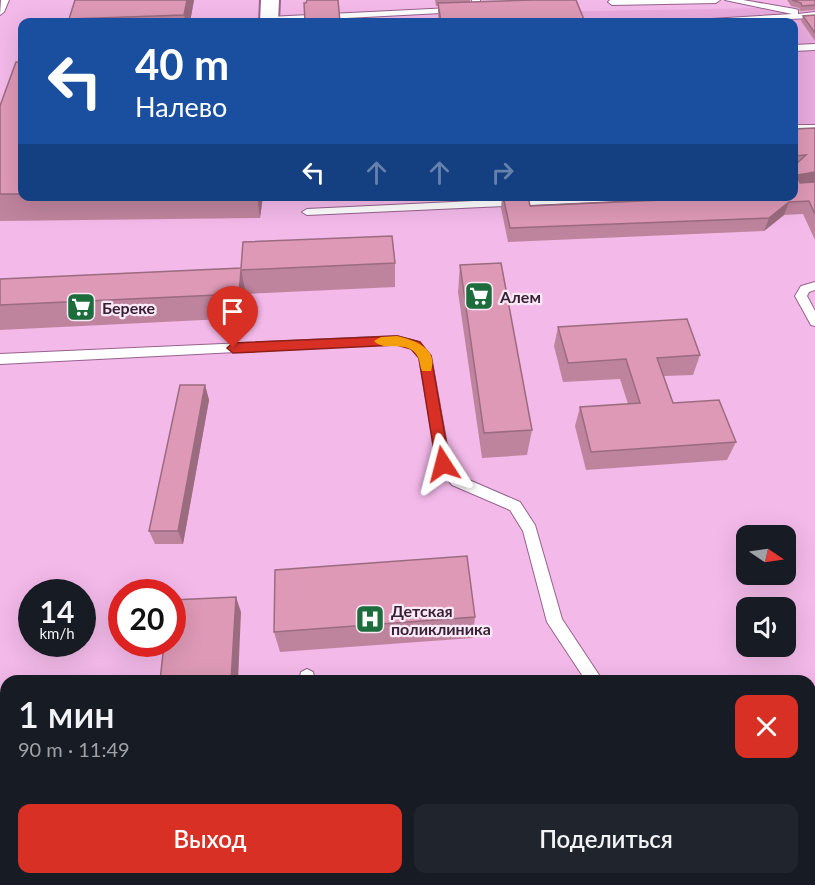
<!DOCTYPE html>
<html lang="ru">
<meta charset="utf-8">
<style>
:root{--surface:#171b24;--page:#20242c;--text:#f1f3f6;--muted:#9ea1a6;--accent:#d93025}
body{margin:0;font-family:Lato,sans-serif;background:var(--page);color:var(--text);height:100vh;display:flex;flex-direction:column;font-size:22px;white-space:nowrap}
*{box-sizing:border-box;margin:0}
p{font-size:20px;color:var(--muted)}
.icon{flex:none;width:33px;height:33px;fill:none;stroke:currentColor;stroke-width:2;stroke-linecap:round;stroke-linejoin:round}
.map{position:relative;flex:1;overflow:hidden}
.sheet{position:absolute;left:0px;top:675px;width:816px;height:210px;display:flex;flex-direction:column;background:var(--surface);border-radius:18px 18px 0 0;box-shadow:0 6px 24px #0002}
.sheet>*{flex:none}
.banner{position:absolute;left:18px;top:18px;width:780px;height:183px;border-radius:12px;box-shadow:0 6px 24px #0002;background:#1a4fa0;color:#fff;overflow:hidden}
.needle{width:39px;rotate:103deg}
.tools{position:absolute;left:736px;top:525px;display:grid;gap:12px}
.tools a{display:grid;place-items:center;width:60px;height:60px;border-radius:12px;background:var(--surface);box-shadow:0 6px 24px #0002;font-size:30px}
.speed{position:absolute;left:18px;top:579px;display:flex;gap:12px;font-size:30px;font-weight:700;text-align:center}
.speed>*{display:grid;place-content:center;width:78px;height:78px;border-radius:50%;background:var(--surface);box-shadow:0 6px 24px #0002;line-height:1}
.speed small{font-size:15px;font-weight:400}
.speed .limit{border:9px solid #d22;background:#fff;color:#111}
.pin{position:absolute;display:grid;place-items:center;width:51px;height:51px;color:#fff;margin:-62px -26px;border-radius:50% 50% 50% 0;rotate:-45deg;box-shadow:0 0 6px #0007}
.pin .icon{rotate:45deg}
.me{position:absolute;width:66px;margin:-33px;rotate:351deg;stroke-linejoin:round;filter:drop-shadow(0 0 4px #0008)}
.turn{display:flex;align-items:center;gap:21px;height:126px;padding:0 18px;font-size:27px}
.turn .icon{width:78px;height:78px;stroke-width:2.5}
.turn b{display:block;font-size:42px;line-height:51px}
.lanes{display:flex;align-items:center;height:57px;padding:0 18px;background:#0003;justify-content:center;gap:30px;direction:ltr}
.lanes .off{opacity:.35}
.round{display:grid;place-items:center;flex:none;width:63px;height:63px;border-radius:12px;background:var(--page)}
.overview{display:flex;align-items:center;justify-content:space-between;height:102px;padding:0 18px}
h1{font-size:36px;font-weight:600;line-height:45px}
.action{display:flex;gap:12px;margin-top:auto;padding:12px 18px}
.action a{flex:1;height:69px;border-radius:12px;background:var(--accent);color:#fff;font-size:24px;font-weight:600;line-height:69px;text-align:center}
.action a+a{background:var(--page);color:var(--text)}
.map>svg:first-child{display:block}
.built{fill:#eaabdf}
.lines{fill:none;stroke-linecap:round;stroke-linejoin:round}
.lane-casing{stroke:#96628d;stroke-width:2}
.street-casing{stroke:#96628d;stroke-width:4}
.lane{fill:#fff;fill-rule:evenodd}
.street{fill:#fff;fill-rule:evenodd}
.wall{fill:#bf849d}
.shaded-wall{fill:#9b6b7f}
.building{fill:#de99b6;stroke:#9b6b7f;stroke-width:1.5}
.route{fill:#d93025;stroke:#8d1f18;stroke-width:1.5}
.slow{fill:#f59e0b}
.labels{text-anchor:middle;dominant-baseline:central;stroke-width:4.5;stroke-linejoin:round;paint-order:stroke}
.poi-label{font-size:16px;font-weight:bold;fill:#351f32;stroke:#fbe9f8;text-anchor:start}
</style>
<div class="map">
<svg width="815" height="885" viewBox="0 0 815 885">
<rect width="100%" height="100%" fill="#f3b9e9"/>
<path class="built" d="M 815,7 L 815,181 L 794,182 L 794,22 L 486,22 L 483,13 Z"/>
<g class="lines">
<g class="lane-casing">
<path id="lane" d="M 1,0 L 9,0 L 4,12 L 0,15 Z
M 472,0 L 480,0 L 479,11 L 271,22 L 265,20 L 269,17 L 471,7 Z
M 610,0 L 720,0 L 716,3 L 612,5 L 608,2 Z
M 725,0 L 743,0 L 795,9 L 798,10 L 798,14 L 815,12 L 815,18 L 707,22 L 711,19 L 792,14 Z
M 815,44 L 815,50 L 794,51 L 794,45 Z
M 794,125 L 815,125 L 815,131 L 794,131 Z
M 575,196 L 666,196 L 661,199 L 307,215 L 302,212 L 307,209 Z
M 815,282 L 815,290 L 809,292 L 807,296 L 815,311 L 815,326 L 811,325 L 795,296 L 801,286 Z
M 397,336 L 419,342 L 431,356 L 450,462 L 462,477 L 520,502 L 535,525 L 562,619 L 603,681 L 586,681 L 547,622 L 523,531 L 510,510 L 452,485 L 438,468 L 419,358 L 411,348 L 397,344 L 0,364 L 0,354 Z
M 307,669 L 313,672 L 315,681 L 299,681 L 301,672 Z
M 295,879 L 313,879 L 313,885 L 295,885 Z
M 703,879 L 721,879 L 722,885 L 704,885 Z"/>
</g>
<g class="street-casing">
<path id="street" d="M 261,0 L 279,0 L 278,22 L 260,22 Z"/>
</g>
<use href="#lane" class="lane"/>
<use href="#street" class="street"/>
</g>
<path class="wall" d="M 75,0 L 194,0 L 190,22 L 70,22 L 69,19 Z
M 435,0 L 470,0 L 470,2 L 585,22 L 439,22 L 438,15 L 438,6 L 436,6 Z
M 787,0 L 815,0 L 815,10 L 800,11 L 799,8 L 791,6 Z
M 815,15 L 815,41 L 801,21 L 803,16 Z
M 22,62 L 22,196 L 263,196 L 260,218 L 0,221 L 0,106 Z
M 815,128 L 815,240 L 803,214 L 784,215 L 764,231 L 508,242 L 501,208 L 502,197 L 499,197 L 498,196 L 528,196 L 530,206 L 794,196 L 794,129 Z
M 395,263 L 395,287 L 246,294 L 244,318 L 0,330 L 0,279 Z
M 460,265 L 532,430 L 527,455 L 482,458 L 458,292 Z
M 558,327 L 700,355 L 693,375 L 664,376 L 673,403 L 736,442 L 727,460 L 586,470 L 575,426 L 580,407 L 628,404 L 620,379 L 563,382 L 554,346 Z
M 205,385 L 209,400 L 183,544 L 155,544 L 149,531 Z
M 475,617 L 473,638 L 280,652 L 274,632 Z
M 393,879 L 677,879 L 670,885 L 393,885 Z
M 756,879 L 810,879 L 815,885 L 758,885 Z"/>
<path class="shaded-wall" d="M 187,0 L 194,0 L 190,22 L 186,22 L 184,15 Z
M 815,172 L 815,185 L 794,188 L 797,175 Z
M 257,196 L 263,196 L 260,218 Z
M 789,202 L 784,215 L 764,231 L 769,218 Z
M 241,270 L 246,294 L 244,318 L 239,294 Z
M 205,385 L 209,400 L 183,544 L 178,531 Z
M 236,597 L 241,612 L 238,681 L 231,681 Z"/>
<path class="building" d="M 75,0 L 187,0 L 184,15 L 69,19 Z
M 307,0 L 338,0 L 340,22 L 305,22 L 304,3 L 306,3 Z
M 534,0 L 576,0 L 585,22 L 441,22 L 438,3 Z
M 792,0 L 815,0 L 815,5 L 802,6 L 801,3 Z
M 815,15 L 815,33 L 803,16 Z
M 16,62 L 22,62 L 22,163 L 21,169 L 22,169 L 22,194 L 0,194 L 0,106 Z
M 815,128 L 815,172 L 797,175 L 800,183 L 815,182 L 815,214 L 809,201 L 789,202 L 769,218 L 510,228 L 503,196 L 528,196 L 530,206 L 751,196 L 794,196 L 794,166 L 806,155 L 794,156 L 794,129 Z
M 392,236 L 395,263 L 241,270 L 239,294 L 0,305 L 0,279 L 241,268 L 243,242 Z
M 501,263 L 532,430 L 484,433 L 460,265 Z
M 687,319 L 700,355 L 657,358 L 673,403 L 719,400 L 736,442 L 591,452 L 580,407 L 640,403 L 626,359 L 568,363 L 558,327 Z
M 180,385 L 205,385 L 178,531 L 149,531 Z
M 467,556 L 475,617 L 274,632 L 275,570 Z
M 236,597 L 231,681 L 160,681 L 164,644 L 172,644 L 172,600 Z
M 810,769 L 815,785 L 815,885 L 780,885 L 778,879 L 810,879 Z
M 393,879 L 669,879 L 588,885 L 393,885 Z"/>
<path class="route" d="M 397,336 L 420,342 L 431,356 L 450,464 L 448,468 L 443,470 L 436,464 L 419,358 L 411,349 L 397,345 L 233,353 L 227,348 L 233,343 Z"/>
<path class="slow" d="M 397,336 C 414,340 439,348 431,371 L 422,371 C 420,367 420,361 418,357 C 408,338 385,353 374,341 L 381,337 Z"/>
<defs>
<g id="supermarket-square" transform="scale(1.5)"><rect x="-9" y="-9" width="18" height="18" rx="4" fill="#1c6c3c" stroke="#fbe9f8"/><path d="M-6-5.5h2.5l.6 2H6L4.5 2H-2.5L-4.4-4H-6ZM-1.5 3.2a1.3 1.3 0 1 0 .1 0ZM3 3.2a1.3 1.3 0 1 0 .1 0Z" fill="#fff"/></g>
<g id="hospital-square" transform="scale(1.5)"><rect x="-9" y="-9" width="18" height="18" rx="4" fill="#1c6c3c" stroke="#fbe9f8"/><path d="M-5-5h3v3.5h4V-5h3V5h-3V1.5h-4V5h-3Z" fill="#fff"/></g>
</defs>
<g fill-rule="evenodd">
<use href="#supermarket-square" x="479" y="296"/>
<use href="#supermarket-square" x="81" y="307"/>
<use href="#hospital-square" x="370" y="619"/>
</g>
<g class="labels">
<g class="poi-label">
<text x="500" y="296">Алем</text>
<text x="102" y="307">Береке</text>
<text x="391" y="610">Детская<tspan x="391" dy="18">поликлиника</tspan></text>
</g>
</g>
</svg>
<div class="tools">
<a><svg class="needle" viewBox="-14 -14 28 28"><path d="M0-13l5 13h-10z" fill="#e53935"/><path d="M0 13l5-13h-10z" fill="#9ea1a6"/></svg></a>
<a><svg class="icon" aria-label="sound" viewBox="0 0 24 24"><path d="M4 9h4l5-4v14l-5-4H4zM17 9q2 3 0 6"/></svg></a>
</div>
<div class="speed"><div>14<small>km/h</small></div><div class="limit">20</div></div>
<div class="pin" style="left:233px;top:348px;background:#d93025"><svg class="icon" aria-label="arrive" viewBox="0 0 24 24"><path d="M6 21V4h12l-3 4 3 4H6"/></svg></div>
<svg class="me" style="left:443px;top:464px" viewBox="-20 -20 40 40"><path d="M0-17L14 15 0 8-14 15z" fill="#d93025" stroke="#fff" stroke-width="4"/></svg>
<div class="banner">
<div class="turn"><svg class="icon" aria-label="left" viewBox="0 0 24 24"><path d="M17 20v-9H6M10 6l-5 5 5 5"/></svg><div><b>40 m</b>Налево</div></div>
<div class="lanes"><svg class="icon" aria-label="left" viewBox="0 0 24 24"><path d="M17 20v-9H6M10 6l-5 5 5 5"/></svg><svg class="icon off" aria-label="ahead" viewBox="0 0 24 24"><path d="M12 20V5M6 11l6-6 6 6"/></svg><svg class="icon off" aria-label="ahead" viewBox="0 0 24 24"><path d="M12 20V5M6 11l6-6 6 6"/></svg><svg class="icon off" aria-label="right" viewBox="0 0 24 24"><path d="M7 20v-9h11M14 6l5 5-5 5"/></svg></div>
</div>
<section class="sheet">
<div class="overview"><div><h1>1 мин</h1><p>90 m · 11:49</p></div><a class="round" style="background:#d93025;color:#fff"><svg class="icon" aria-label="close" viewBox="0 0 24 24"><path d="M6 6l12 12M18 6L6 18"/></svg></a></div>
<div class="action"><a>Выход</a><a>Поделиться</a></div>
</section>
</div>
